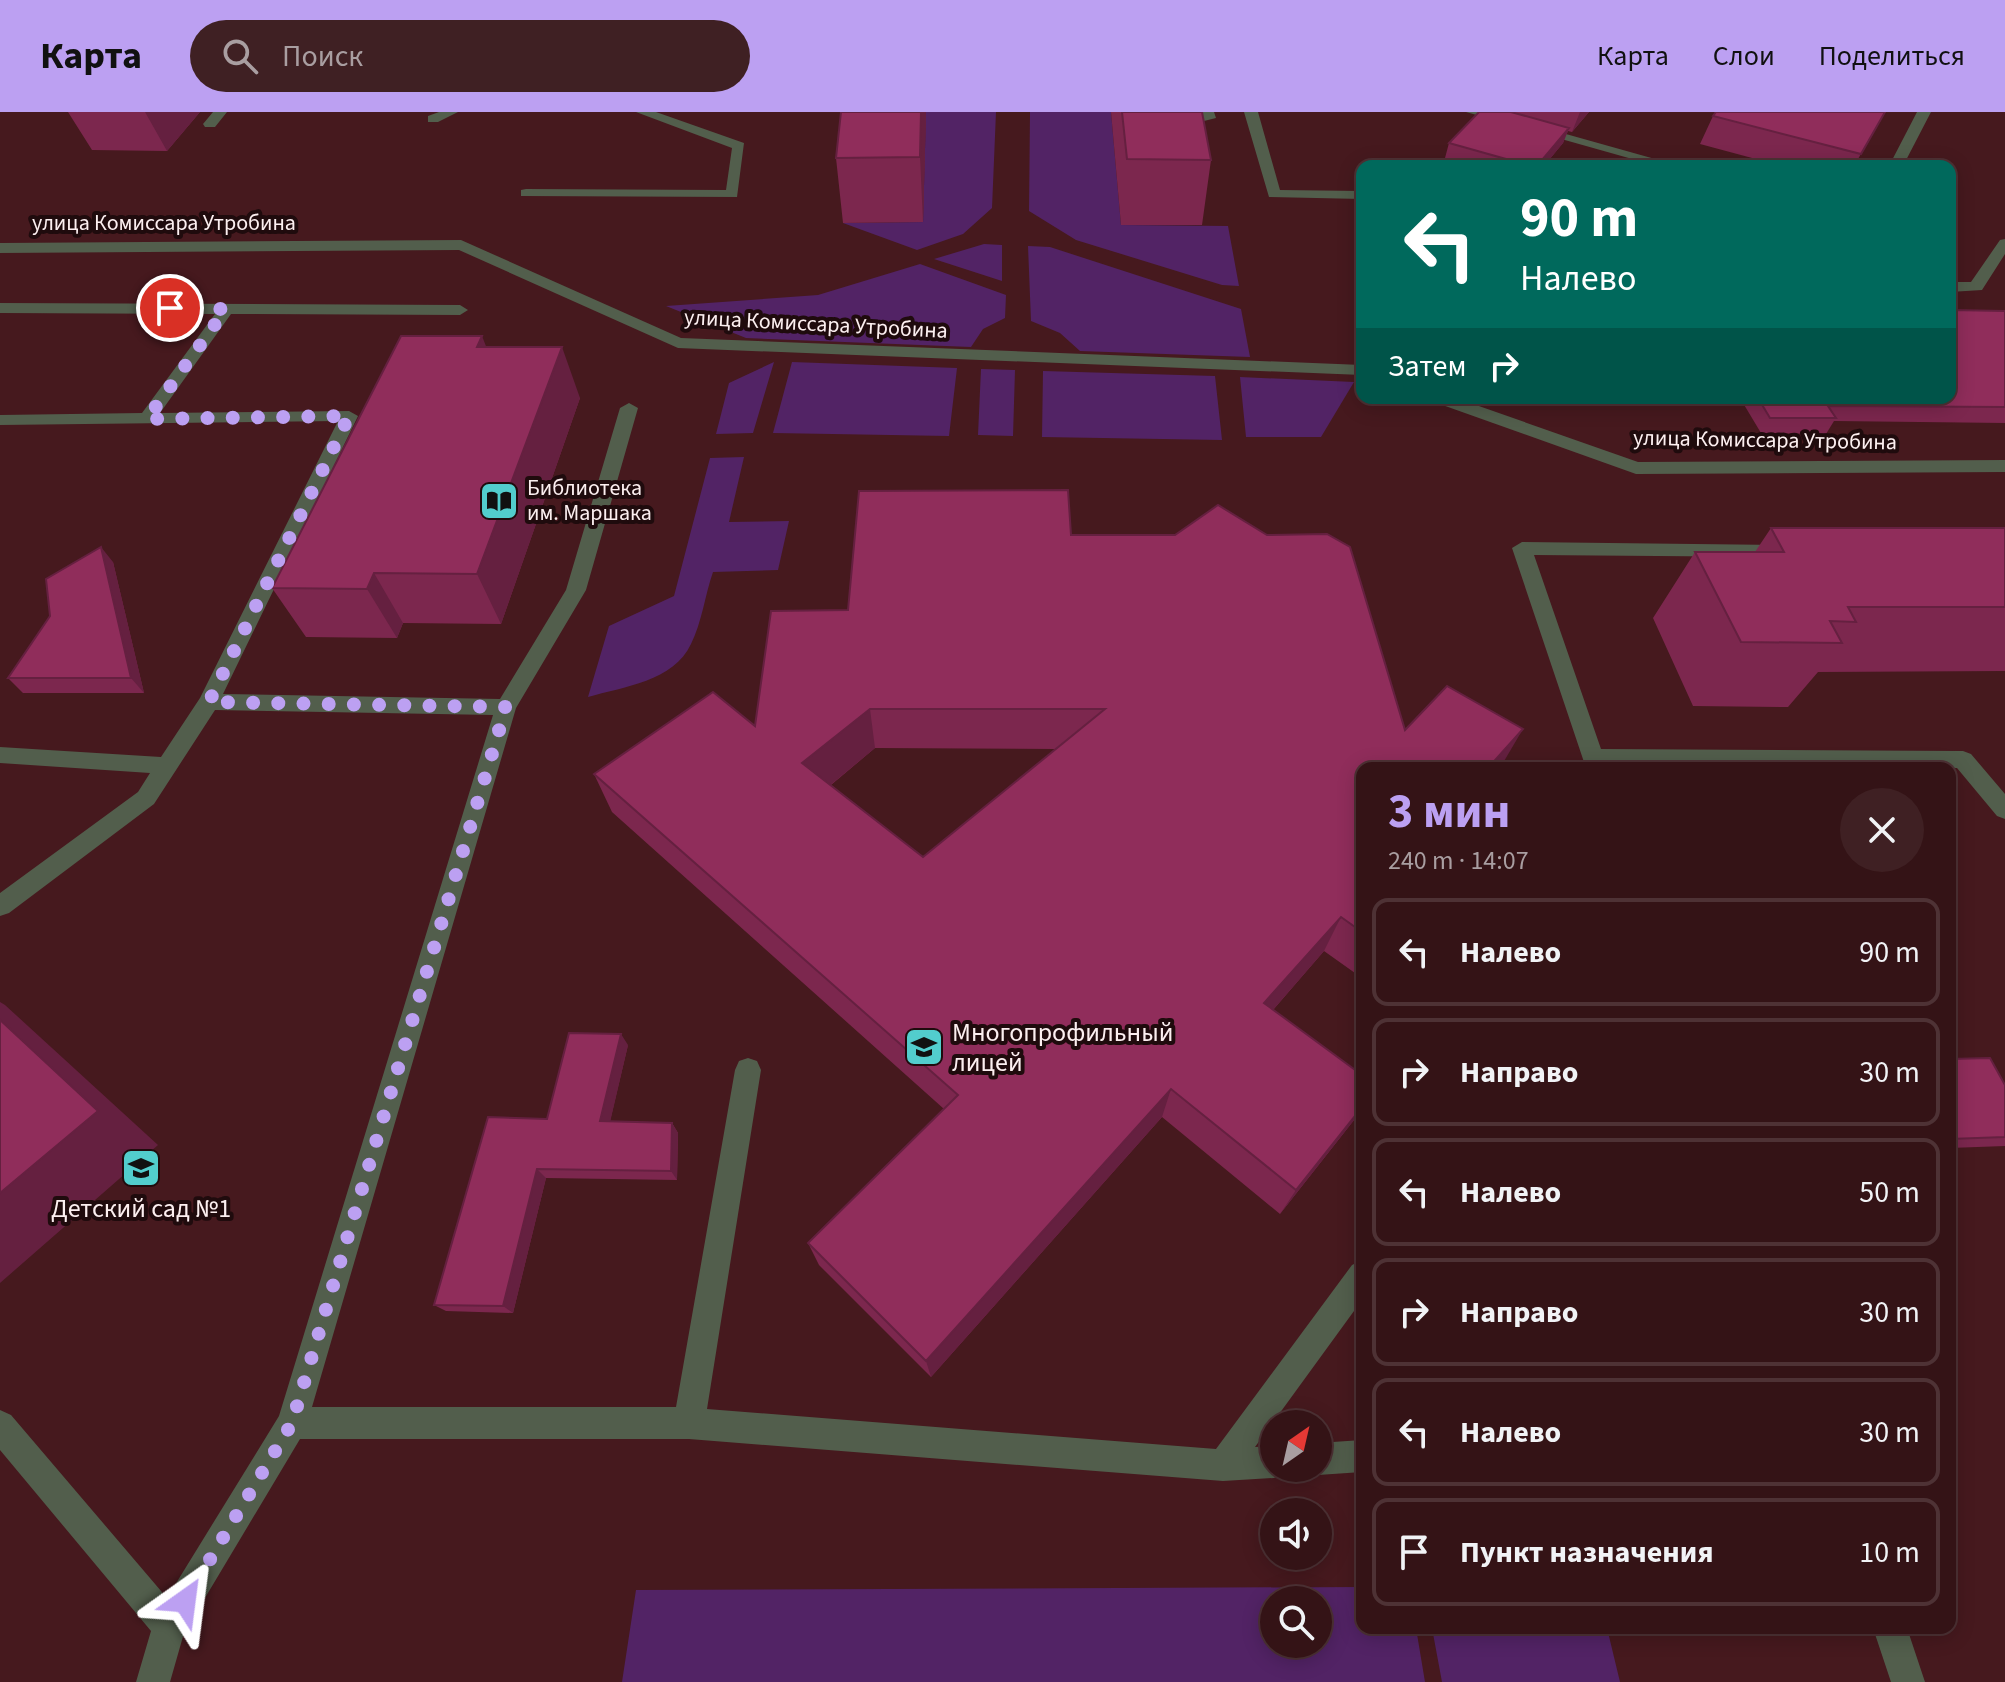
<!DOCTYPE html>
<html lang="ru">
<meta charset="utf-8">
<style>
:root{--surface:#341316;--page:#3f2023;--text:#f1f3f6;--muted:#a99ea1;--line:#4e3235;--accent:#bca0f2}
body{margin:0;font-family:"Source Sans 3",sans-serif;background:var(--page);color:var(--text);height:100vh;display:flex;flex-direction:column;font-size:30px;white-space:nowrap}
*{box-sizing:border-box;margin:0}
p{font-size:26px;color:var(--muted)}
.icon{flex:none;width:44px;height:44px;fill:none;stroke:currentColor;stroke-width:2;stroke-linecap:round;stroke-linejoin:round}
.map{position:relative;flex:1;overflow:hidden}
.panel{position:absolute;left:1356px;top:650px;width:600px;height:872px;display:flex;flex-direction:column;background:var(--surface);border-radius:16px;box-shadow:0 4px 20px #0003,0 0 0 2px var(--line)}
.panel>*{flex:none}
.guide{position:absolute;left:1356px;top:48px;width:600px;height:244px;border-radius:16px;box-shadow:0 4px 20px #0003,0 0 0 2px var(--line);background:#00695c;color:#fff;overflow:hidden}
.needle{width:52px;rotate:34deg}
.buttons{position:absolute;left:1260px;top:1298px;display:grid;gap:16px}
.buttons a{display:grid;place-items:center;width:72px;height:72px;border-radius:50%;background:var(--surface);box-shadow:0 4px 20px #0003,0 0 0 2px var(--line);font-size:40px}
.pin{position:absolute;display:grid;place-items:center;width:68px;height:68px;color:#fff;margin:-34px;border:4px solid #fff;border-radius:50%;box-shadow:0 2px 8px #0007}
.me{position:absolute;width:88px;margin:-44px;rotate:31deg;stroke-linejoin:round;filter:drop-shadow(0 0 6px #0008)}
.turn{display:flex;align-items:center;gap:28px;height:168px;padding:0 32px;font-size:36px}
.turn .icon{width:104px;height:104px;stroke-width:2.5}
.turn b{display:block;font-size:56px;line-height:68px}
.then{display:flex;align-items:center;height:76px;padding:0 32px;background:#0003;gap:16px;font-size:30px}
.round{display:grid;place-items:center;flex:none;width:84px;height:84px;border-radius:42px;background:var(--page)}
.head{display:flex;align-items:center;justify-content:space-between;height:136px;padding:0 32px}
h1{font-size:48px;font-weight:700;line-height:60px;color:var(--accent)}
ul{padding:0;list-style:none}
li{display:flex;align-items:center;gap:24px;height:108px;margin:0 16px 12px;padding:0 16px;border:4px solid var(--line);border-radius:16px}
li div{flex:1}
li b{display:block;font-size:30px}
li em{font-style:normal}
header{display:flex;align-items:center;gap:48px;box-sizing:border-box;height:112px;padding:0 40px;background:var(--accent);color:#111}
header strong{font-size:38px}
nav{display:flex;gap:44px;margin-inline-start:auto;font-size:28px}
.search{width:560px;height:72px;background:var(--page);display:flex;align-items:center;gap:20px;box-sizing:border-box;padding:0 28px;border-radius:44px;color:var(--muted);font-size:30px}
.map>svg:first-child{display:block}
.green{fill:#522365;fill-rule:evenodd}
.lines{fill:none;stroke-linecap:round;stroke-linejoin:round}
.service{fill:#525e4c;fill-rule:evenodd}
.pedestrian{fill:#525e4c;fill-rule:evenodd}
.wall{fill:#7c274e;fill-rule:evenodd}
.shaded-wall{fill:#652040}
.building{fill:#902d5b;stroke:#652040;stroke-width:2;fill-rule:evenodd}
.route{stroke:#bca0f2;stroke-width:14;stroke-dasharray:0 25.2}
.labels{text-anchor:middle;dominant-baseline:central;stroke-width:8;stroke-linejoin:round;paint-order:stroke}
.far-street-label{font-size:22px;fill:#fceff0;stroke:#1f0b0d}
.far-poi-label{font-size:22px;fill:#fceff0;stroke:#1f0b0d;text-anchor:start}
.poi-label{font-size:26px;fill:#fceff0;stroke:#1f0b0d;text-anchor:start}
</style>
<header>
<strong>Карта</strong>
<div class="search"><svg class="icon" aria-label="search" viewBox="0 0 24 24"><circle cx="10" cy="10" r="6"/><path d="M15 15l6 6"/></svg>Поиск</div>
<nav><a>Карта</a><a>Слои</a><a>Поделиться</a></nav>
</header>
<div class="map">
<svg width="2005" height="1570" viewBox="0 0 2005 1570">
<rect width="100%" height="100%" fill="#46191e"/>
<path class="green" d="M 926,0 L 996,0 L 992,96 L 963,122 L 917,138 L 843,111 L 923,110 Z
M 1030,0 L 1111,0 L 1121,113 L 1228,114 L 1239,174 L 1222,173 L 1076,128 L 1029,99 Z
M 984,132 L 1002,133 L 1002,169 L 934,147 Z
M 1028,134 L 1050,135 L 1241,197 L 1250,245 L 1080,239 L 1060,221 L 1031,209 Z
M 920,152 L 1006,183 L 1005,206 L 983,217 L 971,235 L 746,226 L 666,194 L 818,183 Z
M 774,250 L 753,321 L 716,322 L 729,271 Z
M 792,250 L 957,256 L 949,324 L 773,321 Z
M 981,257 L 1015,258 L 1013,324 L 978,323 Z
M 1043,259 L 1215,264 L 1222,328 L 1042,325 Z
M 1240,265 L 1354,270 L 1321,325 L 1246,325 Z
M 744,345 L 729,410 L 789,409 L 778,458 L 713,460 C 705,483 702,510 691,532 C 674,569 623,575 588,585 L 609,514 L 674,484 L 710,346 Z
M 1362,1475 L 1362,1516 L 1416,1516 L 1425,1570 L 622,1570 L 636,1478 ZM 1274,1488 L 1318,1488 L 1318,1532 L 1274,1532 Z
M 1432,1516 L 1607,1516 L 1620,1570 L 1442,1570 Z"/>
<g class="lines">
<path class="service" d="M 213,0 L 227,0 L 215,15 L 205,15 L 203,12 Z
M 439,0 L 458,0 L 438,10 L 428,10 L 428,4 Z
M 636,0 L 656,0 L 744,31 L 737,85 L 521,84 L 521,78 L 526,77 L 726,78 L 732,36 Z
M 1200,0 L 1214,0 L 1216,6 L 1204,9 Z
M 1244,0 L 1258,0 L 1280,78 L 1362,79 L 1362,87 L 1269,85 Z
M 1466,0 L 1488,0 L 1680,54 L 1657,54 Z
M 1917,0 L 1931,0 L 1903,54 L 1889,54 Z
M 2005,127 L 2005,142 L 1982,178 L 1950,180 L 1950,170 L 1971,170 L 2000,128 Z
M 0,191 L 460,193 L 468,198 L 460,203 L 231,202 L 160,301 L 349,299 L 358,304 L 223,582 L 500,587 L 566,478 L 620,296 L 629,291 L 638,296 L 586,478 L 516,596 L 312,1295 L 676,1295 L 735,958 L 739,949 L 748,946 L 757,949 L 761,958 L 707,1297 L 1216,1337 L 1352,1153 L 1362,1148 L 1362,1188 L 1255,1335 L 1274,1334 L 1274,1356 L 1287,1356 L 1285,1361 L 1274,1366 L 1223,1369 L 689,1327 L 300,1327 L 184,1521 L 170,1570 L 136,1570 L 151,1519 L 0,1338 L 0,1298 L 11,1303 L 167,1486 L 279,1304 L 493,603 L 215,598 L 154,692 L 9,801 L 0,804 L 0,781 L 138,680 L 150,661 L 0,651 L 0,635 L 161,645 L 200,586 L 338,309 L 0,313 L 0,303 L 142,301 L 215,202 L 0,201 Z
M 1522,430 L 1787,433 L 1797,439 L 1787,445 L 1534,443 L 1601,637 L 1963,639 L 1971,642 L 2005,682 L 2005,707 L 1997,704 L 1957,656 L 1607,654 L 1608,656 L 1586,656 L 1512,436 Z
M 1362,1328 L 1362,1360 L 1318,1363 L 1307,1358 L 1306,1356 L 1318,1356 L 1318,1331 Z
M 1873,1516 L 1907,1516 L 1925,1570 L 1891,1570 Z"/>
<path class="pedestrian" d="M 461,128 L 681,226 L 1362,253 L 1362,263 L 678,236 L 459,138 L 0,141 L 0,131 Z
M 1431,286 L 1456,286 L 1638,350 L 2005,348 L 2005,360 L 1636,362 L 1434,290 Z"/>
</g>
<path class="wall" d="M 68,0 L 200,0 L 167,39 L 92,38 Z
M 926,0 L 923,110 L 843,111 L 836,46 Z
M 1111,0 L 1202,0 L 1211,48 L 1202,113 L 1121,113 Z
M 1479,0 L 1589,0 L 1572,20 L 1568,19 L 1563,31 L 1544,54 L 1473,54 L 1445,46 L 1449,31 Z
M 1885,0 L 1854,54 L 1782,54 L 1700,32 L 1713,4 Z
M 2005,199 L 2005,311 L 1834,309 L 1826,322 L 1761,321 L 1740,286 L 1950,286 Z
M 486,235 L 580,286 L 501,512 L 403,511 L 397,526 L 306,525 L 272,476 Z
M 1771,416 L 2005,416 L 2005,559 L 1818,560 L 1788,595 L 1693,594 L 1653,506 L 1695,440 L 1755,440 Z
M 1071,423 L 1405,618 L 1523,617 L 1362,656 L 1362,866 L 1324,839 L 1273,898 L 1358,1003 L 1280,1102 L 1162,1005 L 931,1265 L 819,1153 L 808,1131 L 944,997 L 612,700 L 594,662 L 755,614 L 848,498 ZM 875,636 L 1056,637 L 923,745 L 831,673 Z
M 113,450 L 144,581 L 23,581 L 8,566 Z
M 628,933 L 610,1009 L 672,1011 L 678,1021 L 677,1068 L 546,1066 L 513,1201 L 446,1199 L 434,1193 Z
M 1950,947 L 2005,973 L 2005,1034 L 1950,1036 Z"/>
<path class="shaded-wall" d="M 145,0 L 200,0 L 167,39 Z
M 921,0 L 926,0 L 923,110 L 920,45 Z
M 1580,0 L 1589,0 L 1572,20 Z
M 1569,16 L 1563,31 L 1544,54 L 1537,54 Z
M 482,224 L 502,275 L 477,235 Z
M 562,235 L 580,286 L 501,512 L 477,462 Z
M 101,435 L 113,450 L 144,581 L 131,566 Z
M 374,461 L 403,511 L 397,526 L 367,477 Z
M 870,597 L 875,636 L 811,689 L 802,651 Z
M 1523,617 L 1500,656 L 1488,656 Z
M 1341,805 L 1324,839 L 1251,923 L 1264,891 Z
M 0,890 L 5,893 L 158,1033 L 0,1171 Z
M 621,922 L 628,933 L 608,1019 L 600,1009 Z
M 1171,977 L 1162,1005 L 931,1265 L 926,1249 Z
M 1362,995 L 1362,998 L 1358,1003 L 1280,1102 L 1296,1078 Z
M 672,1011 L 678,1021 L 677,1068 L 671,1059 Z
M 537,1057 L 546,1066 L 513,1201 L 503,1194 Z"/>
<path class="building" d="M 841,0 L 921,0 L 920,45 L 836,46 Z
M 1122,0 L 1202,0 L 1211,48 L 1127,47 Z
M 1479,0 L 1511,0 L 1569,16 L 1537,54 L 1531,54 L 1449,31 Z
M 1716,0 L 1885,0 L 1861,42 L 1713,4 Z
M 1950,198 L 2005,199 L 2005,295 L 1828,294 L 1836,306 L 1770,306 L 1758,286 L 1950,286 Z
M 401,224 L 482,224 L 477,235 L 562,235 L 477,462 L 374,461 L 367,477 L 272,476 Z
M 1068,378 L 1071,423 L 1175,423 L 1218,393 L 1267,423 L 1327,422 L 1350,435 L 1405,618 L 1447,574 L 1523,617 L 1488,656 L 1362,656 L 1362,820 L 1341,805 L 1264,891 L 1362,963 L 1362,995 L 1296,1078 L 1171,977 L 926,1249 L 808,1131 L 958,983 L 594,662 L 713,580 L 755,614 L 771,499 L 848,498 L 859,379 ZM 870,597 L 1105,597 L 923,745 L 802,651 Z
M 1771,416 L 2005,416 L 2005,495 L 1848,495 L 1856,510 L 1830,509 L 1842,531 L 1741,530 L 1695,440 L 1784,440 Z
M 101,435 L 131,566 L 8,566 L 50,504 L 46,467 Z
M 0,908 L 98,999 L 0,1081 Z
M 569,921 L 621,922 L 600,1009 L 672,1011 L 671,1059 L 537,1057 L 503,1194 L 434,1193 L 488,1005 L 547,1007 Z
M 1990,946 L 2005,973 L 2005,1025 L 1950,1027 L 1950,947 Z"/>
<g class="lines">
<path class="route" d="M 170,196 L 226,197 L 147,307 L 349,304 L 209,590 L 506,595 L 292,1311 L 185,1489"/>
</g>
<defs>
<g id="library-square" transform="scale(2)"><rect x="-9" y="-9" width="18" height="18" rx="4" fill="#52cdcd" stroke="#1f0b0d"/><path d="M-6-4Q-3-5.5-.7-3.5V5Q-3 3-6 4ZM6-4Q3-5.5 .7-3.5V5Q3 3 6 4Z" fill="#111"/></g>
<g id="school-square" transform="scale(2)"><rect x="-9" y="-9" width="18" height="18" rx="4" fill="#52cdcd" stroke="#1f0b0d"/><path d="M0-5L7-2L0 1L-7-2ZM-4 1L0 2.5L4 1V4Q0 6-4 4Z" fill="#111"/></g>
</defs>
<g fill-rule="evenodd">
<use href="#library-square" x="499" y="389"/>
<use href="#school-square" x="924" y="935"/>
<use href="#school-square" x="141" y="1056"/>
</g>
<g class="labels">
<g class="far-street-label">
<text x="164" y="111">улица Комиссара Утробина</text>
<text transform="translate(816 212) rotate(3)">улица Комиссара Утробина</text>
<text transform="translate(1765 328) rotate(1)">улица Комиссара Утробина</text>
</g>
<g class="far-poi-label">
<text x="527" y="376">Библиотека<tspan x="527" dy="25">им. Маршака</tspan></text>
</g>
<g class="poi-label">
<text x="952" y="920">Многопрофильный<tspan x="952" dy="30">лицей</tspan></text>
<text x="141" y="1096" text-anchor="middle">Детский сад №1</text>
</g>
</g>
</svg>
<div class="buttons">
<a><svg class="needle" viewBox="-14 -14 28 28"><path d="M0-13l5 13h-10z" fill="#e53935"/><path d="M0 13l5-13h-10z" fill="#a99ea1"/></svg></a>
<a><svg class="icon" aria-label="sound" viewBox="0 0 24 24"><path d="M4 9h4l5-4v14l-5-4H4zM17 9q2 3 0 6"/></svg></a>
<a><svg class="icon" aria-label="search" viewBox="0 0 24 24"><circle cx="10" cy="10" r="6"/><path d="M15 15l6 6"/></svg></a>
</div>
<div class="pin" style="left:170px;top:196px;background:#d93025"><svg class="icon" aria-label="arrive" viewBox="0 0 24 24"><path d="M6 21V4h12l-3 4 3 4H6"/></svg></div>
<svg class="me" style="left:185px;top:1489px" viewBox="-20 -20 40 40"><path d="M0-17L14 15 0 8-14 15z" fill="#bca0f2" stroke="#fff" stroke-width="4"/></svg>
<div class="guide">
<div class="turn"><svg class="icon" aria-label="left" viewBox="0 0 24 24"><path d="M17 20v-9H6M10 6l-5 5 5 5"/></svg><div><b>90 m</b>Налево</div></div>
<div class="then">Затем<svg class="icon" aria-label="right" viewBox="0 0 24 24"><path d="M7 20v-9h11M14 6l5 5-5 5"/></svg></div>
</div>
<section class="panel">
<div class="head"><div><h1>3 мин</h1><p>240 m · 14:07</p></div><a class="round"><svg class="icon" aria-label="close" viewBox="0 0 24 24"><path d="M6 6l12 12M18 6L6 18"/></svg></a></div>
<ul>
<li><svg class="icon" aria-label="left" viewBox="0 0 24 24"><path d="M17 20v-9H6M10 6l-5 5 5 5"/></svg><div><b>Налево</b></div><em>90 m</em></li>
<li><svg class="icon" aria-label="right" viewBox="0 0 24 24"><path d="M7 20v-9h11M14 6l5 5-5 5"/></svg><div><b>Направо</b></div><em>30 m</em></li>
<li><svg class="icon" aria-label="left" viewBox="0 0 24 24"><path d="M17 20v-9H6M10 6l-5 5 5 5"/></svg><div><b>Налево</b></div><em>50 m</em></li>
<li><svg class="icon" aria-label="right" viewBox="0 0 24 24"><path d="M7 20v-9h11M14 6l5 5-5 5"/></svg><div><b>Направо</b></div><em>30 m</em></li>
<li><svg class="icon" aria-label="left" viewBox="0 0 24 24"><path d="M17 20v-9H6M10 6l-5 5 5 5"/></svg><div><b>Налево</b></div><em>30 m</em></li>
<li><svg class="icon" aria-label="arrive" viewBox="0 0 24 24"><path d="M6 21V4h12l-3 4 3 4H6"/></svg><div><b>Пункт назначения</b></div><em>10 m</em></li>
</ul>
</section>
</div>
